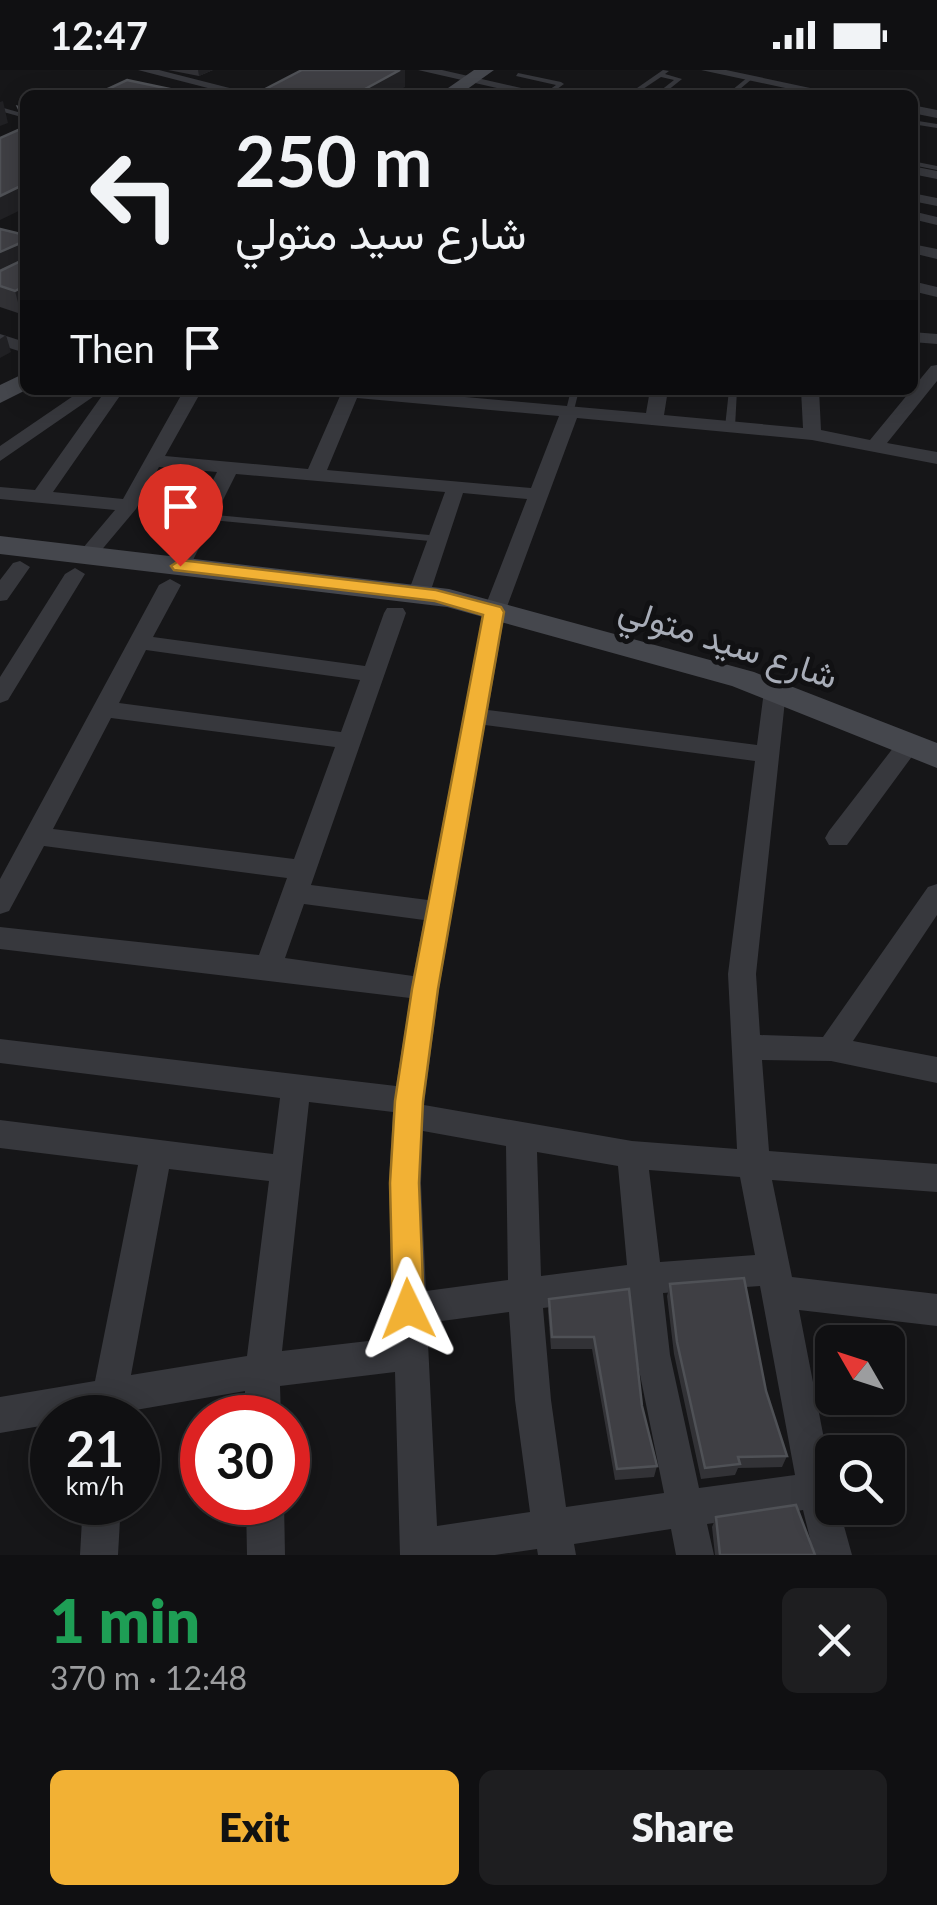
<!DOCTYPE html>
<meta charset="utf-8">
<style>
:root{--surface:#101012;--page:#1e1e20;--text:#f1f3f6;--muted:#9c9d9f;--line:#303032;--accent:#f2b134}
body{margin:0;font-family:Lato,Vazirmatn,sans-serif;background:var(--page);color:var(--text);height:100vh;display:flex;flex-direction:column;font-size:38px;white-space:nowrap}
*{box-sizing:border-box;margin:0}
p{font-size:32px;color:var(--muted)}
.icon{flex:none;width:55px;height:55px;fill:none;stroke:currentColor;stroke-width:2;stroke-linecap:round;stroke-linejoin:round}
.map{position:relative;height:1485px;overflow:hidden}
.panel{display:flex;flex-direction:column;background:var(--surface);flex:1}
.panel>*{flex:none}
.hud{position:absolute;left:20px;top:20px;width:898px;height:305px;border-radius:15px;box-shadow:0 5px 25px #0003,0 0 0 2px var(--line);background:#101012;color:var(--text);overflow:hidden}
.needle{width:65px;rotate:309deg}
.fabs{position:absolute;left:815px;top:1255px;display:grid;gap:20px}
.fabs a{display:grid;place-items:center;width:90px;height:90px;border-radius:15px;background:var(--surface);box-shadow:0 5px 25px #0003,0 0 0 2px var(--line);font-size:50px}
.speed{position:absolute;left:30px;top:1325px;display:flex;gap:20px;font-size:50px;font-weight:700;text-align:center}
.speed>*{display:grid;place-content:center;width:130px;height:130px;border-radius:50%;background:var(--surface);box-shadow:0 5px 25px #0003,0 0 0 2px var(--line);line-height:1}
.speed small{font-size:25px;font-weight:400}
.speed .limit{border:15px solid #d22;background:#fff;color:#111}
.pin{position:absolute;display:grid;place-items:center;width:85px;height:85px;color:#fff;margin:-102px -42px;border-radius:50% 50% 50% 0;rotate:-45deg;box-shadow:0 0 10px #0007}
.pin .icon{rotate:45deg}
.me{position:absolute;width:110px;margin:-55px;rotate:358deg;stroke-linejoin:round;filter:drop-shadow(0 0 8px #0008)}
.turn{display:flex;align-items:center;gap:35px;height:210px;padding:0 50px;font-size:45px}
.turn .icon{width:130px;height:130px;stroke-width:2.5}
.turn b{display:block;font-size:70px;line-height:85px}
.then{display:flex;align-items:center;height:95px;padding:0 50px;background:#0003;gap:20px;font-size:38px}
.round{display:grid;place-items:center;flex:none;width:105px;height:105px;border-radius:15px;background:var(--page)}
.summary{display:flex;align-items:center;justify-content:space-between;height:170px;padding:0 50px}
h1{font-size:60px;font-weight:800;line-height:75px;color:#1e9e55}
.button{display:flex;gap:20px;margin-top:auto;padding:20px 50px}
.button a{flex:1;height:115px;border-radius:15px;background:var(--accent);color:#111;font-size:40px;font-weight:800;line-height:115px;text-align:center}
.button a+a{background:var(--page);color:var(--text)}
.status{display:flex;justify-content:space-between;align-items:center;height:70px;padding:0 50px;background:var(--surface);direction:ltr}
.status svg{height:28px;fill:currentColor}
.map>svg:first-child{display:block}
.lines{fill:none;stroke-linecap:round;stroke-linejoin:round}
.lane{fill:#37383d;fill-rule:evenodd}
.street{fill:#37383d;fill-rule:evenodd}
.secondary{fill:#45474d;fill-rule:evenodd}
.wall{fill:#323236}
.shaded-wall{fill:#212124}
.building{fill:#3f3f44;stroke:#4f5156;stroke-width:2.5}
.route{fill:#f2b134;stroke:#9d7322;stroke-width:2.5}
.labels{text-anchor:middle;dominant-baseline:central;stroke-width:10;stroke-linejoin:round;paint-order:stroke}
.street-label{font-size:35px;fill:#a8adb8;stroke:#111113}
</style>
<div class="status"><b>12:47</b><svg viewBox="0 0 49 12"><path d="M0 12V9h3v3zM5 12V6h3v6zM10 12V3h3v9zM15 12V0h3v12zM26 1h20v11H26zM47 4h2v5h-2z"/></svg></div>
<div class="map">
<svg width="937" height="1485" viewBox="0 0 937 1485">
<rect width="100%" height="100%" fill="#161618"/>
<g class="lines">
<path class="lane" d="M 663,0 L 669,1 L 665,4 L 682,9 L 662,25 L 655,25 L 674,10 L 661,7 L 634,25 L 627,25 Z
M 518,3 L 561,12 L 564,14 L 549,25 L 542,25 L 556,15 L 516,6 Z
M 748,7 L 753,8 L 733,25 L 726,25 Z
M 0,37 L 25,44 L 25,48 L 0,41 Z
M 912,50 L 937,54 L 937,58 L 912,54 Z
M 912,91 L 937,96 L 937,100 L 912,95 Z
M 571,320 L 579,320 L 573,344 L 569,347 L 565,344 Z
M 729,320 L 737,320 L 735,357 L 730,360 L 725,357 Z
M 205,444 L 440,466 L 445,469 L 440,472 L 201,449 L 201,445 Z"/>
<path class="street" d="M 138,0 L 159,0 L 257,25 L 235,25 Z
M 418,0 L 442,0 L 552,25 L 528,25 Z
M 701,0 L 726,0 L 843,25 L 818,25 Z
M 912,35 L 937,40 L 937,48 L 912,43 Z
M 912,96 L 937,101 L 937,109 L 912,104 Z
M 912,123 L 937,128 L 937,136 L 912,131 Z
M 912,141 L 937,147 L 937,155 L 912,149 Z
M 912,174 L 937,179 L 937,189 L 912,183 Z
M 912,211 L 937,217 L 937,227 L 912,221 Z
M 912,262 L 937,264 L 937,274 L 912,272 Z
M 0,264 L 25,272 L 25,283 L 0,275 Z
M 937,295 L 937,311 L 887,373 L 937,382 L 937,394 L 812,370 L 577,348 L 505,542 L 488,640 L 757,675 L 764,621 L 775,613 L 783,616 L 786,621 L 756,904 L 760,965 L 823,967 L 928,817 L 937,814 L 937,845 L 853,971 L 937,987 L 937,1013 L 831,991 L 762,990 L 769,1081 L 937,1094 L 937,1122 L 772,1110 L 792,1207 L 937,1224 L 937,1256 L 799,1240 L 832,1410 L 832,1438 L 839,1438 L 852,1485 L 814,1485 L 803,1440 L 707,1454 L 714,1485 L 676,1485 L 671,1459 L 574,1474 L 576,1485 L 538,1485 L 537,1479 L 495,1485 L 400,1485 L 395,1302 L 280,1316 L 281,1348 L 245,1348 L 245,1321 L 124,1342 L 123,1348 L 52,1348 L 52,1354 L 0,1363 L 0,1327 L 95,1311 L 138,1095 L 0,1078 L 0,1050 L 273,1084 L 280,1028 L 0,993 L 0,969 L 396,1016 L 410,928 L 0,879 L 0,857 L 259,885 L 287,808 L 44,776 L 9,841 L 0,844 L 0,809 L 159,515 L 170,509 L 181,515 L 153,567 L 365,596 L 384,543 L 387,538 L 403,538 L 406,543 L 311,815 L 428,830 L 483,542 L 527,429 L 463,423 L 430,523 L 419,529 L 408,523 L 445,422 L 236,404 L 190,496 L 180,502 L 170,496 L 217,402 L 159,397 L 136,439 L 94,489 L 87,491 L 77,485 L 115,440 L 0,429 L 0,417 L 35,420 L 106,320 L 124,320 L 53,422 L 123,429 L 184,320 L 202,320 L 165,386 L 308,399 L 340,326 L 320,320 L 387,320 L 646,343 L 650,320 L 668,320 L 664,345 L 803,358 L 801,320 L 819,320 L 821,360 L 870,370 L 931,296 ZM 357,328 L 559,346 L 531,418 L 327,400 ZM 146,580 L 360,610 L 341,662 L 119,633 ZM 111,648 L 335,677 L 294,789 L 53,759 ZM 485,655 L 755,691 L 728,904 L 737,1079 L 632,1071 L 424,1035 L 439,919 ZM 304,834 L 424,850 L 413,906 L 285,888 ZM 309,1032 L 393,1042 L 389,1113 L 394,1268 L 282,1281 ZM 423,1061 L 506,1076 L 508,1210 L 426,1221 L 421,1113 ZM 537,1082 L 618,1096 L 627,1195 L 541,1206 ZM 169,1099 L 269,1111 L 247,1286 L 131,1305 ZM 649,1100 L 740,1107 L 755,1185 L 660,1192 ZM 760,1216 L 795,1405 L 699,1418 L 670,1285 L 663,1223 ZM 630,1227 L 636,1285 L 664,1423 L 566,1437 L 551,1330 L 543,1238 ZM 509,1242 L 515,1330 L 530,1442 L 437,1456 L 427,1253 Z
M 82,320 L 103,320 L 0,391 L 0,376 Z
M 20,491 L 30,497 L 7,530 L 0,531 L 0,510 L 13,493 Z
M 75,498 L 85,504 L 8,630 L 0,633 L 0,607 L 65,504 Z
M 908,667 L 920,675 L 916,681 L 847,775 L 829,775 L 825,768 L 829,761 L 900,669 Z
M 83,1432 L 121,1432 L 118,1485 L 80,1485 Z
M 246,1432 L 284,1432 L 285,1485 L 247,1485 Z"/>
<path class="secondary" d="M 474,0 L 494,0 L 459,25 L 438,25 Z
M 25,303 L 26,320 L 0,333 L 0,315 Z
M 0,466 L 449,519 L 754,602 L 937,673 L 937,698 L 732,616 L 447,537 L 0,484 Z"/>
</g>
<path class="wall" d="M 168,0 L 213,0 L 199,6 Z
M 0,159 L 25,165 L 25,241 L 21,244 L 0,237 Z
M 670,1214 L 766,1321 L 787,1386 L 782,1397 L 738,1398 L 735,1405 L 701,1409 L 674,1284 L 667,1226 Z
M 629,1219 L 642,1336 L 657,1396 L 654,1407 L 615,1410 L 592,1279 L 551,1279 L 548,1241 L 549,1229 Z
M 716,1447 L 815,1485 L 715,1485 L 712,1457 Z"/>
<path class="shaded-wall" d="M 198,0 L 213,0 L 199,6 Z
M 400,0 L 405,0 L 405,17 L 390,25 L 354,25 Z
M 3,31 L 8,53 L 0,56 L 0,32 Z
M 25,114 L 25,138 L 0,150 L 0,126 Z
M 18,174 L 23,196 L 0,207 L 0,182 Z
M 21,218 L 25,236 L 25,241 L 21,244 L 15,221 Z
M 6,265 L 11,282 L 0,288 L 0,269 Z"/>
<path class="building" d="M 302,0 L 400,0 L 354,25 L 254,25 Z
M 127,10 L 198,25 L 95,25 Z
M 18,37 L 25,39 L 25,52 Z
M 25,57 L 25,114 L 0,126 L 0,68 Z
M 0,159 L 25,165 L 25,220 L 21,218 L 15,221 L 0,216 L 0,201 L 21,191 L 24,177 L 18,174 L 0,182 Z
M 744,1208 L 766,1321 L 787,1386 L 738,1387 L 740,1394 L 705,1398 L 677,1272 L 670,1214 Z
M 629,1219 L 642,1336 L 657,1396 L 617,1399 L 594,1267 L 552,1267 L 549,1229 Z
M 796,1435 L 815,1485 L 720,1485 L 716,1447 Z"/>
<path class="route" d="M 180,490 L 436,520 L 501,537 L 504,542 L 438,919 L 423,1031 L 419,1113 L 424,1239 L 419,1250 L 408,1254 L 398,1250 L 393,1239 L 390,1113 L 395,1031 L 412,919 L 483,545 L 435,531 L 174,500 L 171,496 Z"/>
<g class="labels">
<g class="street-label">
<text transform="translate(729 571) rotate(18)">شارع سيد متولي</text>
</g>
</g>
</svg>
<div class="fabs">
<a><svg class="needle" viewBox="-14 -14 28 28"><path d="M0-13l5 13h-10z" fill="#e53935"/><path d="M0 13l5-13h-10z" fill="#9c9d9f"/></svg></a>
<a><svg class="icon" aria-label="search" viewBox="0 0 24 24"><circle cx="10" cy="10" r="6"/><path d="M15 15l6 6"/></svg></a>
</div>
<div class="speed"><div>21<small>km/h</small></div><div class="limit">30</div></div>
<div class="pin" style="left:180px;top:496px;background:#d93025"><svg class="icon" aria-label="arrive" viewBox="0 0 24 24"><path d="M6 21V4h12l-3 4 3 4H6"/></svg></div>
<svg class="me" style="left:408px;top:1239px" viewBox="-20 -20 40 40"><path d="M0-17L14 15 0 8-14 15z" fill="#f2b134" stroke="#fff" stroke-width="4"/></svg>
<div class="hud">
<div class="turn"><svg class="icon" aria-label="left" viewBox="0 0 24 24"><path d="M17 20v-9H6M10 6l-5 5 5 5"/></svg><div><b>250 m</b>شارع سيد متولي</div></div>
<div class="then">Then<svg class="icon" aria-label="arrive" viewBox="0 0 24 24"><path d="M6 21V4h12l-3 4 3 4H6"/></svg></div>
</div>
</div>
<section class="panel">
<div class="summary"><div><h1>1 min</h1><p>370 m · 12:48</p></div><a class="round"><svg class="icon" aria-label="close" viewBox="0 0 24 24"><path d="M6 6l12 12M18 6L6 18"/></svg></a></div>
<div class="button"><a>Exit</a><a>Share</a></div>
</section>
